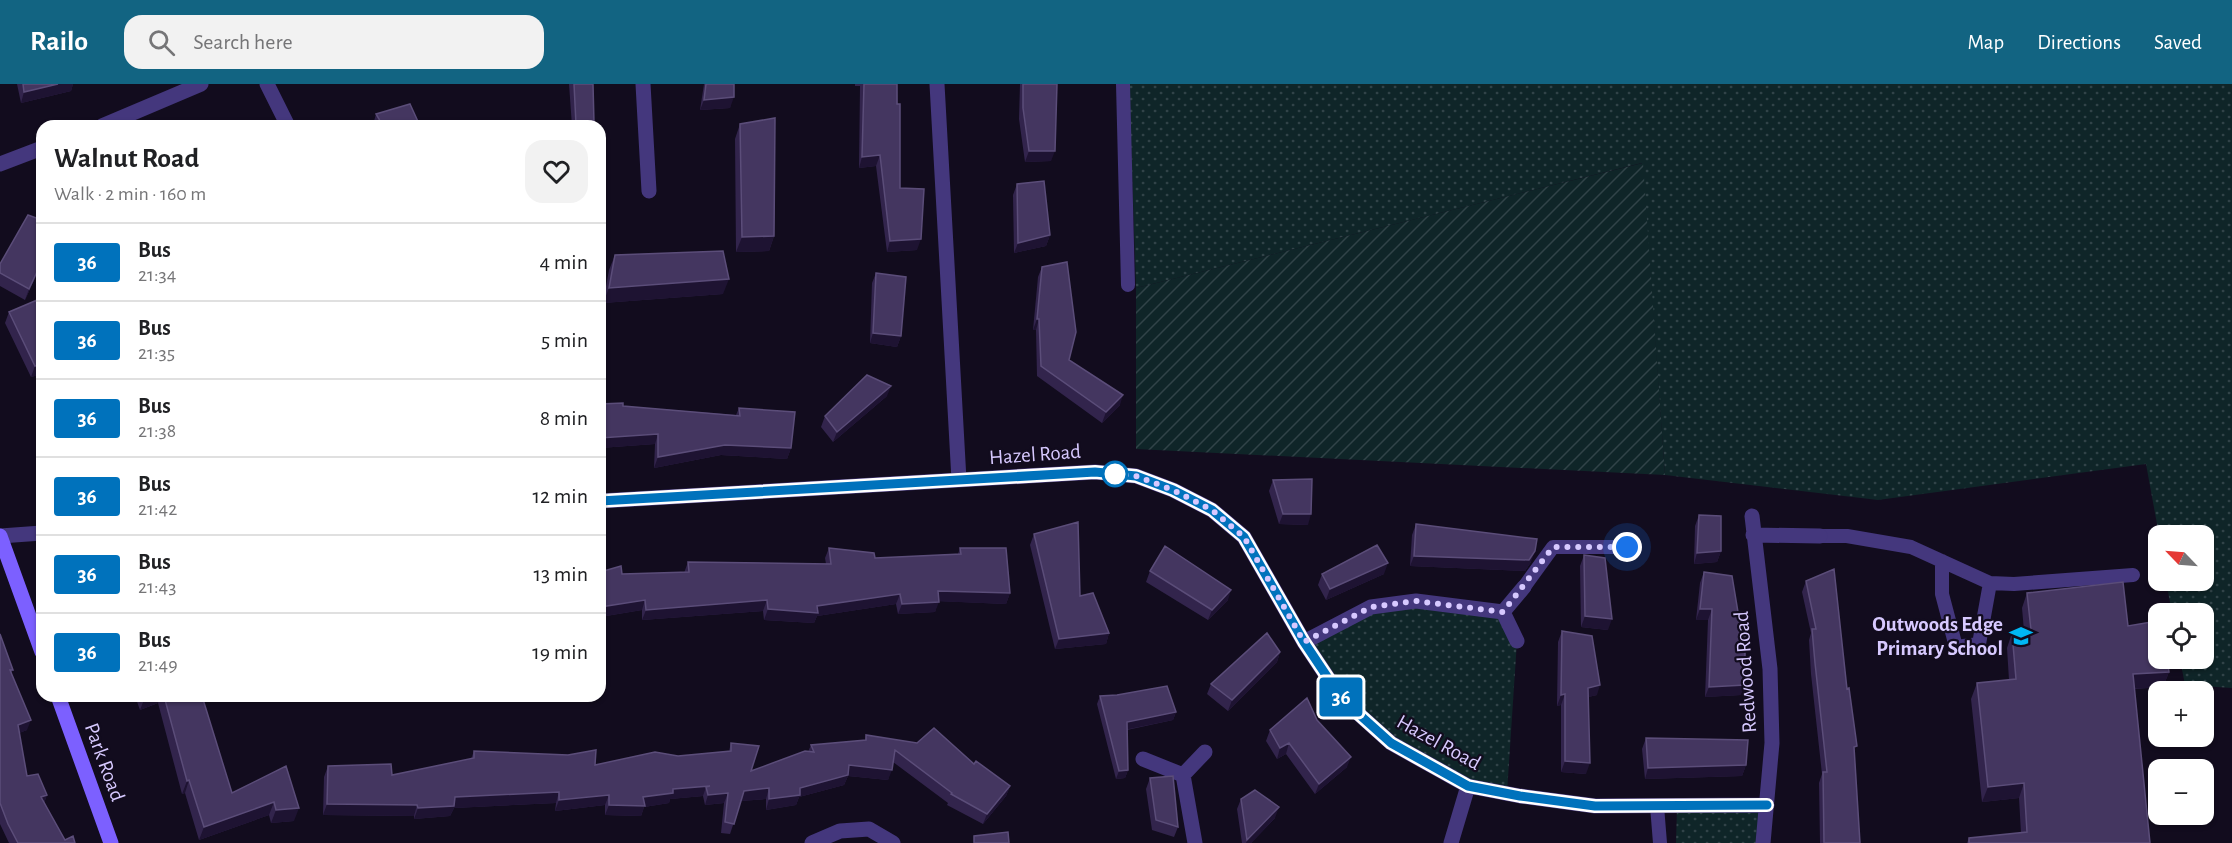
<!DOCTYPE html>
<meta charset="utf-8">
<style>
body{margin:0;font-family:"Alegreya Sans",sans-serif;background:#f2f2f2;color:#202124;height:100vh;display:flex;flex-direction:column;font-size:22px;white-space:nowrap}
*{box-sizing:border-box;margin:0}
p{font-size:20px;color:#757577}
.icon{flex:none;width:33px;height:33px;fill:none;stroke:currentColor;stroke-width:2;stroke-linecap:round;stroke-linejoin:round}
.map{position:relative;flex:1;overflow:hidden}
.details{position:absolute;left:36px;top:36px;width:570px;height:582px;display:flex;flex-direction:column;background:#fff;border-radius:18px;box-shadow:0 2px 4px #0004}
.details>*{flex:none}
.badge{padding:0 12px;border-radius:4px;font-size:21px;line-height:39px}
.needle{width:39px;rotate:295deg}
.tools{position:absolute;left:2148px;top:441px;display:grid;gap:12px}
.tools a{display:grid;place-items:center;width:66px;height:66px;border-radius:12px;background:#fff;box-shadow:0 2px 4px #0004;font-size:30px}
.you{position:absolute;width:30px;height:30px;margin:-15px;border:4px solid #fff;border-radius:50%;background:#1a73e8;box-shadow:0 0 0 9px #1a73e833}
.map>.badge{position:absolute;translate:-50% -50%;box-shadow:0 0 0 3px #fff}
.round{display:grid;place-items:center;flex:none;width:63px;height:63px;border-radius:18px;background:#f2f2f2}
.headline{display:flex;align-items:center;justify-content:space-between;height:102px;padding:0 18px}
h1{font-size:28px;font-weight:700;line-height:45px}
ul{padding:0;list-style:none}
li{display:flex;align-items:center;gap:18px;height:78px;padding:0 18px;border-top:2px solid #e0e0e0}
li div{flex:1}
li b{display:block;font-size:22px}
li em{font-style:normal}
li .badge{min-width:66px;font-weight:700;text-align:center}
header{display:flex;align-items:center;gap:36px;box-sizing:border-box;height:84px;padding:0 30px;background:#126482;color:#fff}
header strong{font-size:28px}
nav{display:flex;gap:33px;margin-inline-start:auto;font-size:21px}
.search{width:420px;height:54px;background:#f2f2f2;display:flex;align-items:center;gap:15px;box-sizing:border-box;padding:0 21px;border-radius:18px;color:#757577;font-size:22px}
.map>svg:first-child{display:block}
.grass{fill:url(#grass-dots)}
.garden{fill:url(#garden-furrows)}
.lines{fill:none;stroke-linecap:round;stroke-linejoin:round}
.lane{stroke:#44377d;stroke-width:14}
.street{stroke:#44377d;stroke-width:15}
.secondary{stroke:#7c60ff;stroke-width:15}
.wall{fill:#32244c}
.shaded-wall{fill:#1e1332}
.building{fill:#443660;stroke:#5b4d79;stroke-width:1.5}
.line-casing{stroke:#fff;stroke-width:14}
.line{stroke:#0072bc;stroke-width:9}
.walk{stroke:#d7c9ff;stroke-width:6;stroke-dasharray:0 10.8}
.stop-dot{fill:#fff;stroke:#0072bc;stroke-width:3}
.labels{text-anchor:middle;stroke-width:4.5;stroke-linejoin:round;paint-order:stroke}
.street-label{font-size:21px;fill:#d7c9ff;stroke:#120c1e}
.poi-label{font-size:21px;font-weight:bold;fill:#d7c9ff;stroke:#120c1e;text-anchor:end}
</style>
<header>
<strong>Railo</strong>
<div class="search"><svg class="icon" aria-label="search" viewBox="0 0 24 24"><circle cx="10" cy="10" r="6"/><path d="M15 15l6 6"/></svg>Search here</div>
<nav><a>Map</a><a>Directions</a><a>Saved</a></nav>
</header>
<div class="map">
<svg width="2232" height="759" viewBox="0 0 2232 759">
<defs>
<pattern id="grass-dots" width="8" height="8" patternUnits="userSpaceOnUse" patternTransform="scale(1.5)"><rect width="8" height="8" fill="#0f2528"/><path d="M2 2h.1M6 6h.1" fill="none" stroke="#314348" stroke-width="1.8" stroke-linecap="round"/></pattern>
<pattern id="garden-furrows" width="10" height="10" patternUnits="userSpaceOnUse" patternTransform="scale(1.5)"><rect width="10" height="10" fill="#0f2528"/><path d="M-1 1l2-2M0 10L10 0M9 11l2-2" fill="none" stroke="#314348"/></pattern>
</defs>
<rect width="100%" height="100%" fill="#120c1e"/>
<!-- grass -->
<path class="grass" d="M 1129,0 L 2232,0 L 2232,604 L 2185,601 L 2180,575 L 2204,574 L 2204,530 L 2172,529 L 2166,497 L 2204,496 L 2204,452 L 2159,451 L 2146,380 L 1878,416 L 1665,391 L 1642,79 L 1136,204 Z
M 1416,517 L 1503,528 L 1517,557 L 1507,709 L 1468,702 L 1391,659 L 1342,615 L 1304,558 L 1371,523 Z
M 1767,721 L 1763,759 L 1676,759 L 1677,722 Z"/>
<!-- garden -->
<path class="garden" d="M 1643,79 L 1665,391 L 1136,365 L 1136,204 Z"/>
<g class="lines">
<!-- lane -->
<path class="lane" d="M 1123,0 L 1128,201
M 1820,452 L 1847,452 L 1911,463 L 1990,499 L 2014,500 L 2133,491
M 1942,477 L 1942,510 L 1956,563 L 1979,560 L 1990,499
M 1524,503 L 1553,463 L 1627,463
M 1657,722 L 1660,759"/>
<!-- street -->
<path class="street" d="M 267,0 L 288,42
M 643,0 L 649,107
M 937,0 L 959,396
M 102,42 L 201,0
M 0,80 L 42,64
M 600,417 L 1095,388 L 1136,392 L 1173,406 L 1212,426 L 1244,453 L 1304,558 L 1342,615 L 1391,659 L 1468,702 L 1520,712 L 1595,722 L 1767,721
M 1752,432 L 1770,585 L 1772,659 L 1763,759
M 1753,451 L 1820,452
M 0,452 L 42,449
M 1517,557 L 1503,528 L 1524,503
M 1304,558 L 1371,523 L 1416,517 L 1503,528
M 1143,675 L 1183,691 L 1205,668
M 1183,691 L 1195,759
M 812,759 L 840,747 L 869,745 L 893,759
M 1451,759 L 1468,702"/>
<!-- secondary -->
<path class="secondary" d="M 0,452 L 42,568
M 58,612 L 111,759"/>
</g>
<!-- wall -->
<path class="wall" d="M 17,0 L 73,0 L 71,7 L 21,19 Z
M 569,0 L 593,0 L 592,42 L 572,42 Z
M 704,0 L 734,0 L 730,24 L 700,26 Z
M 855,0 L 897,0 L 900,104 L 917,166 L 887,168 L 876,82 L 859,84 L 860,2 L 855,2 Z
M 1020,0 L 1057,0 L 1051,77 L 1025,78 L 1019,35 Z
M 376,30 L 420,42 L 373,42 L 373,41 Z
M 740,40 L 774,152 L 769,167 L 736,168 L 735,55 Z
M 1017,100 L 1050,151 L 1046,162 L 1014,169 L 1013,111 Z
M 42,136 L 42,179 L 25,216 L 0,202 L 0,180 Z
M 615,171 L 723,210 L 603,219 L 609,186 Z
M 1042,183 L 1069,276 L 1120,321 L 1102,339 L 1037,292 L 1036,246 L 1033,246 L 1038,193 Z
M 876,189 L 901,252 L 897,263 L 870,259 L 872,199 Z
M 9,228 L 42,229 L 42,290 L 31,293 L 5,239 Z
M 887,312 L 833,358 L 821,343 L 825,332 Z
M 600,320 L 623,322 L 736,331 L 739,324 L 791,364 L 787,375 L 721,371 L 654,384 L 655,360 L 600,364 Z
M 1273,396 L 1308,441 L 1279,440 L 1269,407 Z
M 1699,431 L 1721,467 L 1717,478 L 1694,480 L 1695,442 Z
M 1416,440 L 1531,478 L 1525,487 L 1410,482 L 1412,451 Z
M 1034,450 L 1109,549 L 1106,560 L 1055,565 L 1030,461 Z
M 829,464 L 875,474 L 958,470 L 960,464 L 1010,509 L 1006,520 L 938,517 L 935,528 L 898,530 L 896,520 L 817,532 L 814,539 L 764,536 L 763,527 L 642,536 L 642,526 L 600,533 L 600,488 L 622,490 L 684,489 L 688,478 L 826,480 L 825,474 Z
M 1584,471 L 1608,546 L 1581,543 L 1580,482 Z
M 1150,487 L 1228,516 L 1208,536 L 1146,498 Z
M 1704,488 L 1741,611 L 1705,613 L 1708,536 L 1696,536 L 1700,499 Z
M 1322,490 L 1384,490 L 1326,516 L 1318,501 Z
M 1806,497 L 1847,605 L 1854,670 L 1860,759 L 1820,759 L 1819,699 L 1822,690 L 1811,590 L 1809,556 L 1811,549 L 1802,508 Z
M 2027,509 L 2128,542 L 2169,588 L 2163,603 L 2134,605 L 2150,759 L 1967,759 L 1969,754 L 2021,749 L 2019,714 L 1982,718 L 1971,615 L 1977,599 L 2009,596 L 2007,564 L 2012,549 L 2024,547 L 2022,524 Z
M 1562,547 L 1597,611 L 1588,613 L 1586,690 L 1561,688 L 1561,621 L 1557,622 L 1558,558 Z
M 0,550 L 13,586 L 11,589 L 27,646 L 19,649 L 27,692 L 47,711 L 44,719 L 65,756 L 75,759 L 9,759 L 0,740 Z
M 1280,568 L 1277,578 L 1228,627 L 1207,610 L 1211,600 Z
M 135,612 L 202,612 L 232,709 L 286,682 L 294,737 L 271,739 L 269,731 L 199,756 L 185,709 L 182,710 L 158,619 L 140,626 Z
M 1100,612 L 1176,628 L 1173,636 L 1127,646 L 1128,686 L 1125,694 L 1116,695 L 1097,620 Z
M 1317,636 L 1347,683 L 1315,710 L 1286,670 L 1277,675 L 1266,657 L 1270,646 Z
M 866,651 L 974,680 L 1010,702 L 1006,712 L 983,740 L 947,721 L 948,719 L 893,678 L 888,696 L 848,692 L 844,701 L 799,713 L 796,721 L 766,726 L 766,715 L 741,717 L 730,750 L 721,749 L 724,719 L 705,721 L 703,712 L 670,715 L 669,719 L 644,723 L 641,732 L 605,731 L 605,721 L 555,727 L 556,719 L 454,724 L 450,732 L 414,735 L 414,732 L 323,731 L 324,693 L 328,682 L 392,691 L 471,675 L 474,667 L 595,681 L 729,667 L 731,659 L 751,687 L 808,668 L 811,661 L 865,656 Z
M 1646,654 L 1746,681 L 1742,692 L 1645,695 L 1642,665 Z
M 1150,694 L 1178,743 L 1174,753 L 1152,746 L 1146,705 Z
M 1241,715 L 1275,734 L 1251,759 L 1242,759 L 1237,725 Z"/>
<!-- shaded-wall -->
<path class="shaded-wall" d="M 58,0 L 73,0 L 71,7 L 21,19 L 24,8 Z
M 734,13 L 730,24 L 700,26 L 704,16 Z
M 594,39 L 592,42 L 575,42 L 576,40 Z
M 1029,67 L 1055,67 L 1051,77 L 1025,78 Z
M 880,71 L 876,82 L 859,84 L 862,73 Z
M 1050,151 L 1046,162 L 1014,169 L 1018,159 Z
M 774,152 L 769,167 L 736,168 L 742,153 Z
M 921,155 L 917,166 L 887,168 L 890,157 Z
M 42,177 L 42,179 L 25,216 L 29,205 Z
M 729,195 L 723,210 L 603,219 L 609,204 Z
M 1037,235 L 1039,235 L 1036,246 L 1033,246 Z
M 873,249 L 901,252 L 897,263 L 870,259 Z
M 42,280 L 42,290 L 31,293 L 35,282 Z
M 891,302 L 887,312 L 833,358 L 837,348 Z
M 1123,311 L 1120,321 L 1102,339 L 1106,328 Z
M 658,350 L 655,360 L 600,364 L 600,354 Z
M 725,361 L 791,364 L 787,375 L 721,371 L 654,384 L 658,373 Z
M 1283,430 L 1311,430 L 1308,441 L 1279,440 Z
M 1535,467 L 1531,478 L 1525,487 L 1410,482 L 1414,472 Z
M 1721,467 L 1717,478 L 1694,480 L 1697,469 Z
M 1388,479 L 1384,490 L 1326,516 L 1330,505 Z
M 1231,506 L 1228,516 L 1208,536 L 1212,526 Z
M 938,507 L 1010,509 L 1006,520 L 934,517 Z
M 900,510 L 896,520 L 817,532 L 814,539 L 764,536 L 768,525 L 817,522 Z
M 645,516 L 642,526 L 600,533 L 600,523 Z
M 767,516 L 763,527 L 642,536 L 646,526 Z
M 939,518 L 935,528 L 898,530 L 902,520 Z
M 1700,525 L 1712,525 L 1708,536 L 1696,536 Z
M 1585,532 L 1612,535 L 1608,546 L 1581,543 Z
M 1109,549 L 1106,560 L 1055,565 L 1059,555 Z
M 1280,568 L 1277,578 L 1228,627 L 1232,616 Z
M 2169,588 L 2163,603 L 2127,605 L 2133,590 Z
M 1600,601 L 1597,611 L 1584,614 L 1588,604 Z
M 1745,601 L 1741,611 L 1705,613 L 1709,603 Z
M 1565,610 L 1561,621 L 1557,622 L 1561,611 Z
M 147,612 L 160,612 L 158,619 L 140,626 L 145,613 Z
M 1176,628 L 1173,636 L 1124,646 L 1127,638 Z
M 31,636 L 27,646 L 14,651 L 18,641 Z
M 1289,659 L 1286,670 L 1277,675 L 1280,664 Z
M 1351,673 L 1347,683 L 1315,710 L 1319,700 Z
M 1565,677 L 1590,679 L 1586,690 L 1561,688 Z
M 849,681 L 892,686 L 888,696 L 848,692 L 844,701 L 799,713 L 796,721 L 766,726 L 769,715 L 800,704 Z
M 1746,681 L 1742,692 L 1645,695 L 1648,684 Z
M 1128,686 L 1125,694 L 1116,695 L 1119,687 Z
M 189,696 L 185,709 L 182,710 L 187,697 Z
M 2024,699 L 2019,714 L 1982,718 L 1988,703 Z
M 710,702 L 706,703 L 703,712 L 670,715 L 669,719 L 644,723 L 641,732 L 605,731 L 609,721 L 643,713 L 673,705 Z
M 1010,702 L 1006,712 L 983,740 L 987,730 Z
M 769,704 L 766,715 L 740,717 L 744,707 Z
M 559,708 L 556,719 L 454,724 L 450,732 L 414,735 L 418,724 L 455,713 Z
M 728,709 L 724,719 L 705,721 L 708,711 Z
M 47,711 L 43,721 L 41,713 Z
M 609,711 L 605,721 L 555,727 L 559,716 Z
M 274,718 L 269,731 L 199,756 L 204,743 Z
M 327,720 L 417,721 L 414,732 L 323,731 Z
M 1279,723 L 1275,734 L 1251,759 L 1246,759 L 1247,756 Z
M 299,724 L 294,737 L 271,739 L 276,726 Z"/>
<!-- building -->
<path class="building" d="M 23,0 L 58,0 L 24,8 Z
M 574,0 L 593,0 L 594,39 L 576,40 Z
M 706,0 L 734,0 L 734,13 L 704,16 Z
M 864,0 L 897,0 L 897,20 L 900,20 L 900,104 L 924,105 L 921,155 L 890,157 L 880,71 L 862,73 Z
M 1023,0 L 1057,0 L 1055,67 L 1029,67 L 1023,24 Z
M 410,20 L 420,42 L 383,42 L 376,30 Z
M 775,34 L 774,152 L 742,153 L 740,40 Z
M 1044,97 L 1050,151 L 1018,159 L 1017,100 Z
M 28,131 L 42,136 L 42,177 L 29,205 L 0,189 L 0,180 Z
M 723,167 L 729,195 L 609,204 L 615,171 Z
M 1067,178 L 1076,248 L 1069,276 L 1123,311 L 1106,328 L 1041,282 L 1039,235 L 1037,235 L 1042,183 Z
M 876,189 L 906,193 L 901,252 L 873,249 Z
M 37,216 L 42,229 L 42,280 L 35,282 L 9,228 Z
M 867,291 L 891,302 L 837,348 L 825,332 Z
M 623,319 L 623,322 L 740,332 L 739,324 L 795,328 L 791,364 L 725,361 L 658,373 L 658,350 L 600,354 L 600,320 Z
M 1312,395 L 1311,430 L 1283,430 L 1273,396 Z
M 1699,431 L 1721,432 L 1721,467 L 1697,469 Z
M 1078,438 L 1080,512 L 1093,509 L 1109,549 L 1059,555 L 1034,450 Z
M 1416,440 L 1537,455 L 1535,467 L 1529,476 L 1414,472 Z
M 1377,461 L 1388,479 L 1330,505 L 1322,490 Z
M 1165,462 L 1231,506 L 1212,526 L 1150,487 Z
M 829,464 L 874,469 L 875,474 L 961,470 L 960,464 L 1006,464 L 1010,509 L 938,507 L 939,518 L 902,520 L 900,510 L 817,522 L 818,529 L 768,525 L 767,516 L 646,526 L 645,516 L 600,523 L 600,488 L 621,482 L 622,490 L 689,488 L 688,478 L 831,480 Z
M 1584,471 L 1605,474 L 1612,535 L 1585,532 Z
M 1834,485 L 1847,605 L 1849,604 L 1857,662 L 1854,663 L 1860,759 L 1824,759 L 1823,688 L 1827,688 L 1815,579 L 1812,545 L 1816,545 L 1806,497 Z
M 1704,488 L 1732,492 L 1741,546 L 1745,546 L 1745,601 L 1709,603 L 1712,525 L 1700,525 Z
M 2123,498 L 2128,542 L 2158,537 L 2158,574 L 2167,574 L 2169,588 L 2133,590 L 2150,759 L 1969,759 L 1969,754 L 2027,748 L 2024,699 L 1988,703 L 1977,599 L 2016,595 L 2012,549 L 2031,546 L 2027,509 Z
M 1562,547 L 1592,552 L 1600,601 L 1588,604 L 1590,679 L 1565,677 L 1565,610 L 1561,611 Z
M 1267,549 L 1280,568 L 1232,616 L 1211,600 Z
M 0,550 L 13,586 L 10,586 L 31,636 L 18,641 L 27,692 L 38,690 L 47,711 L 41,713 L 65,756 L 73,752 L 75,759 L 18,759 L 8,740 L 0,719 Z
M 1167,602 L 1176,628 L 1127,638 L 1128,686 L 1119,687 L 1100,612 L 1117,611 Z
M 164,612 L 202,612 L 232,709 L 286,682 L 299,724 L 276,726 L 274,718 L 204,743 L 189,696 L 187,697 Z
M 1307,614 L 1317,636 L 1351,673 L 1319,700 L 1289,659 L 1280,664 L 1270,646 Z
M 934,644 L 974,680 L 976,677 L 1010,702 L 987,730 L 951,710 L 952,709 L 895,666 L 892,686 L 849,681 L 848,691 L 800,704 L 800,711 L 769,715 L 769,704 L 744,707 L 734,740 L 725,738 L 728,709 L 708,711 L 706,703 L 710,702 L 673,705 L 673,709 L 643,713 L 645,722 L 609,721 L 609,711 L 559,716 L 559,708 L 455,713 L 454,722 L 418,724 L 417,721 L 327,720 L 328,682 L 391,680 L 392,691 L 474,674 L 474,667 L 568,671 L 596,666 L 595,681 L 655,668 L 678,672 L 731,667 L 731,659 L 759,662 L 751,687 L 805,667 L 814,668 L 811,661 L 866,656 L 866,651 L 917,659 Z
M 1646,654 L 1748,656 L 1746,681 L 1648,684 Z
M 1173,692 L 1178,743 L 1156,736 L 1150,694 Z
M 1255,706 L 1279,723 L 1247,756 L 1241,715 Z
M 1008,748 L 1009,759 L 974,759 L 974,752 Z"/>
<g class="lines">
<!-- line casing -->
<g class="line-casing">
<path id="line" d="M 600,417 L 1095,388 L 1136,392 L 1173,406 L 1212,426 L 1244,453 L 1304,558 L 1342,615 L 1391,659 L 1468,702 L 1520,712 L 1595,722 L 1767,721"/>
</g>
<!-- line -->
<use href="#line" class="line"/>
<!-- walk -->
<path class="walk" d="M 1115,390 L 1136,392 L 1173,406 L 1212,426 L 1244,453 L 1304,558 L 1371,523 L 1416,517 L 1503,528 L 1553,463 L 1627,463"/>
</g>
<!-- icons -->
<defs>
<g id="school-bare" transform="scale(1.8)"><path d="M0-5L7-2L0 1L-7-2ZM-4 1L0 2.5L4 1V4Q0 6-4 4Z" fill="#00b7f4" stroke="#120c1e" stroke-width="2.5" paint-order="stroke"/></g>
</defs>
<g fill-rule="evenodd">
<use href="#school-bare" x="2021" y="552"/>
</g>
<!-- markers -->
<circle class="stop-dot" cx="1115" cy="390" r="12"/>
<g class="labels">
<!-- street labels -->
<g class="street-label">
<text transform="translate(1035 370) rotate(-4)" y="7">Hazel Road</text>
<text transform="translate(1745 588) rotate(-94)" y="7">Redwood Road</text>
<text transform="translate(1439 658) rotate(29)" y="7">Hazel Road</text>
<text transform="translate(105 678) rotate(70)" y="7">Park Road</text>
</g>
<!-- poi labels -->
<g class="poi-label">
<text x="2003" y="547">Outwoods Edge<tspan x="2003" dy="24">Primary School</tspan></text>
</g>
</g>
</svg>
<div class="tools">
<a><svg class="needle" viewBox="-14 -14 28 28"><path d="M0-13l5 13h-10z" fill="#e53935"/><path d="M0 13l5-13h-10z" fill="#757577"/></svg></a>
<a><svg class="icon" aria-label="locate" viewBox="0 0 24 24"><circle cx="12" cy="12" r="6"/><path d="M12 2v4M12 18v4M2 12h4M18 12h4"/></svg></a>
<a>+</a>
<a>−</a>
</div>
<div class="you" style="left:1627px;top:463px"></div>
<b class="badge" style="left:1341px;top:613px;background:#0072bc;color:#fff">36</b>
<section class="details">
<div class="headline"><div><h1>Walnut Road</h1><p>Walk · 2 min · 160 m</p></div><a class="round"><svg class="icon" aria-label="heart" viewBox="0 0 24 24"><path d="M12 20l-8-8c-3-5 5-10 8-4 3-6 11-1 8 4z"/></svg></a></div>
<ul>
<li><span class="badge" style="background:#0072bc;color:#fff">36</span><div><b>Bus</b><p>21:34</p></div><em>4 min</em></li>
<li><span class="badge" style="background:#0072bc;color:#fff">36</span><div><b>Bus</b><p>21:35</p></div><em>5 min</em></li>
<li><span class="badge" style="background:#0072bc;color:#fff">36</span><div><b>Bus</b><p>21:38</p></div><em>8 min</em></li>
<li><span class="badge" style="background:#0072bc;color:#fff">36</span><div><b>Bus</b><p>21:42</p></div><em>12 min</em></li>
<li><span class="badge" style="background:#0072bc;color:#fff">36</span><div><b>Bus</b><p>21:43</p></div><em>13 min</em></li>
<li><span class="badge" style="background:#0072bc;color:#fff">36</span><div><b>Bus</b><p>21:49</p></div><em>19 min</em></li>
</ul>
</section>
</div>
